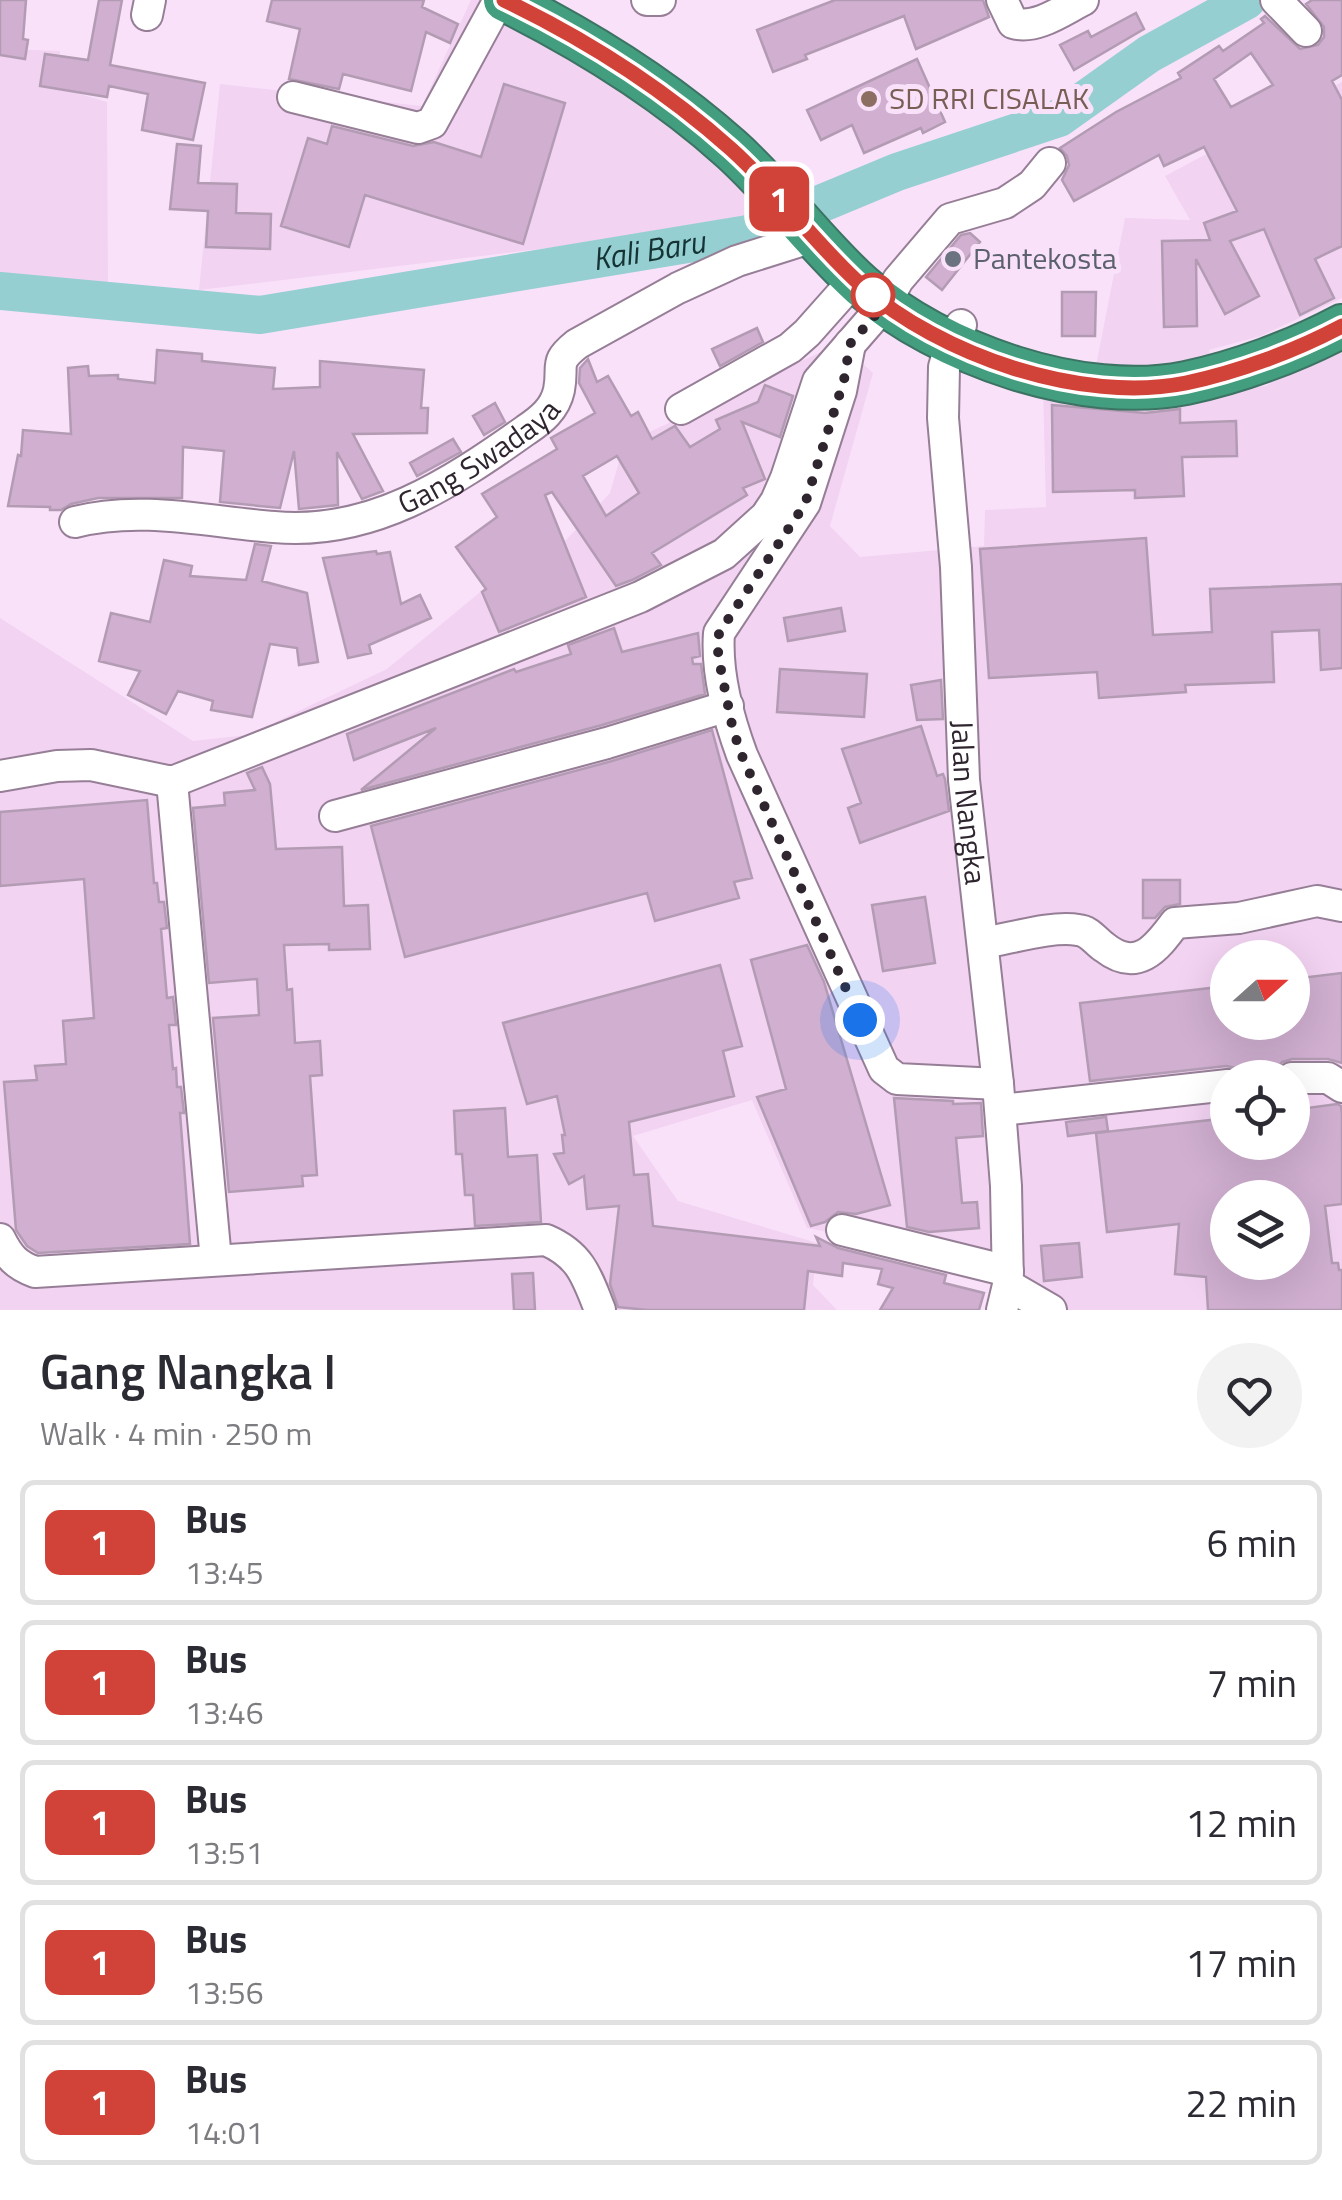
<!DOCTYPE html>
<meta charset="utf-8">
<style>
body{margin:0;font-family:"Titillium Web",sans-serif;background:#f2f2f3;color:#2b2b33;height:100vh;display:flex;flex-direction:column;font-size:38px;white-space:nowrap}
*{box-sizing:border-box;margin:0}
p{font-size:32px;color:#7c7c81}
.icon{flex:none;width:55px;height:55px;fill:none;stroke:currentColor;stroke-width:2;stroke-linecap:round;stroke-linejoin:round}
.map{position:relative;height:1310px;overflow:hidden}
.sheet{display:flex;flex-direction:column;background:#fff;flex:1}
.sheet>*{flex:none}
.badge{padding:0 20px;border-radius:15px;font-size:35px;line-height:65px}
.needle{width:65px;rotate:69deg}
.fabs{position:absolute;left:1210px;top:940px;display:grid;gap:20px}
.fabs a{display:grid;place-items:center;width:100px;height:100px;border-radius:50%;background:#fff;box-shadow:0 10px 40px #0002;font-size:50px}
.you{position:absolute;width:50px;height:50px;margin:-25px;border:8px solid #fff;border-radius:50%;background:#1a73e8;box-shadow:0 0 0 15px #1a73e833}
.map>.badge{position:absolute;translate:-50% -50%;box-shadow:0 0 0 5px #fff}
.round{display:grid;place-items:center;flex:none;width:105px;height:105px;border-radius:52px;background:#f2f2f3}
.summary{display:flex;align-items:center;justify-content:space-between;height:170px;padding:0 40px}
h1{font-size:48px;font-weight:600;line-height:75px}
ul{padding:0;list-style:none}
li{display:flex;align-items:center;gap:30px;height:125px;margin:0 20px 15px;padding:0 20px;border:5px solid #e1e1e2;border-radius:15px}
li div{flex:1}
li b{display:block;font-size:38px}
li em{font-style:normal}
li .badge{min-width:110px;font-weight:700;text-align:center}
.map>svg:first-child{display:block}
.built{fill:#f2d3f2;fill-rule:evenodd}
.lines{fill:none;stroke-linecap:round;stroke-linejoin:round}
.river{stroke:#95cfd1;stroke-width:38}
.building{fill:#d0afd1;stroke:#b39cb3;stroke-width:2.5;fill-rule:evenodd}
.minor-casing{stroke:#967f96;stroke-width:34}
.highway-casing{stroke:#3c7363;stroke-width:46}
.minor{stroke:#fff;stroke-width:30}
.highway{stroke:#439d7f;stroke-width:42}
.line-casing{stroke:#fff;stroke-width:22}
.line{stroke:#d14338;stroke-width:15}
.walk{stroke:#2e252e;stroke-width:10;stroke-dasharray:0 18}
.education-dot{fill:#8d6e63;stroke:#fae1fa;stroke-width:4}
.worship-dot{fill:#6b7280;stroke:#fae1fa;stroke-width:4}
.stop-dot{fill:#fff;stroke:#d14338;stroke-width:5}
.labels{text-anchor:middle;stroke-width:10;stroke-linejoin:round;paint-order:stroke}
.education-label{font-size:30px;fill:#785e54;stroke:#fae1fa;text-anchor:start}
.worship-label{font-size:30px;fill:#5b616d;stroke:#fae1fa;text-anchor:start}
.street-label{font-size:30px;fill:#2e252e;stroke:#fae1fa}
.water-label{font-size:32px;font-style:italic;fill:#153334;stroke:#fae1fa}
</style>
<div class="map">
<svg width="1342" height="1310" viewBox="0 0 1342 1310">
<rect width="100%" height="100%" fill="#fae1fa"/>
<!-- built -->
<path class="built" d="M 0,0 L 6,0 L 1,49 L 60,51 L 56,87 L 107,102 L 108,289 L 0,274 Z
M 471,0 L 479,0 L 542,27 L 684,109 L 773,210 L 723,227 L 199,290 L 220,84 L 422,106 Z
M 1342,82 L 1342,298 L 1261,336 L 1209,350 L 1215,391 L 1266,386 L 1342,341 L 1342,1310 L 1062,1310 L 1046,1300 L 859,1238 L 807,1228 L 752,1100 L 633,1136 L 678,1201 L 817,1243 L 813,1285 L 837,1310 L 0,1310 L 0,618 L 193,741 L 248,735 L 387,669 L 536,546 L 566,540 L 610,493 L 624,444 L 840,343 L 873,373 L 830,526 L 860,557 L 984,546 L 985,510 L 1046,507 L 1043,387 L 1091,391 L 1125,218 L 1190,220 L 1165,176 ZM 1228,958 L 1292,958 L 1292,1022 L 1228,1022 ZM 1228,1078 L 1292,1078 L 1292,1142 L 1228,1142 ZM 1228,1198 L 1292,1198 L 1292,1262 L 1228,1262 Z"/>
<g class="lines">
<!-- river -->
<path class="river" id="s1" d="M 0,291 L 260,315 L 748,234 L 897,172 L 1059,118 L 1149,54 L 1247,0"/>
</g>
<!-- building -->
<path class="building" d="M 0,0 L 26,0 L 23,39 L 28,40 L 25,59 L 0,55 Z
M 99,0 L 122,0 L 110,65 L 205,83 L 193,140 L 142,130 L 148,94 L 109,86 L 107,97 L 40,86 L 45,54 L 88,60 Z
M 272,0 L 424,0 L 422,7 L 458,24 L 450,43 L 426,32 L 411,91 L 343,74 L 339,89 L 289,79 L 300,29 L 267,21 Z
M 835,0 L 983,0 L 989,17 L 916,49 L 904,16 L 805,55 L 807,59 L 773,72 L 757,30 Z
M 1312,0 L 1342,0 L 1342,75 L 1332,81 L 1342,100 L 1342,246 L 1315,259 L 1334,298 L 1300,315 L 1264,229 L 1230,241 L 1259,296 L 1225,314 L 1196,259 L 1197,326 L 1164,327 L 1162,241 L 1210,240 L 1204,223 L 1237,211 L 1204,147 L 1164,166 L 1159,155 L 1074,201 L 1062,180 L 1069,165 L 1067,156 L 1060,148 L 1116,112 L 1181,78 L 1178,73 L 1219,46 L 1223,51 L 1264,23 L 1261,19 L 1265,16 L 1300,49 L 1318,45 L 1324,37 L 1324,27 L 1306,4 ZM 1251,53 L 1273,85 L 1231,107 L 1214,79 Z
M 1136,13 L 1144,29 L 1074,70 L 1060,45 L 1088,31 L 1091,37 Z
M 917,59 L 945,122 L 923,133 L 921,128 L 864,153 L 852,125 L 821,140 L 807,110 Z
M 504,84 L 565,103 L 523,244 L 365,195 L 349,247 L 281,226 L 308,138 L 327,144 L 332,126 L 413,146 L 434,142 L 481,157 Z
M 177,144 L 201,146 L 198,183 L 237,184 L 236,213 L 271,214 L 270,249 L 206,247 L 208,211 L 170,209 Z
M 970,233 L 980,242 L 942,290 L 926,277 L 961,235 Z
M 1062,292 L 1096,292 L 1095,336 L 1062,336 Z
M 757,328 L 763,342 L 720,366 L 712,349 Z
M 157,350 L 202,354 L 202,361 L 275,368 L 273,389 L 320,387 L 320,361 L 424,370 L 421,408 L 428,408 L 427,433 L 353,434 L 383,491 L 362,499 L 337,452 L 338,505 L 299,509 L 294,451 L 280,508 L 220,502 L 224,451 L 183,447 L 182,498 L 98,498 L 71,504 L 61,510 L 50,510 L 50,507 L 8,506 L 18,455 L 21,456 L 23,430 L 71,434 L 68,368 L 88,366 L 89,376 L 118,375 L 118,379 L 155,383 Z
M 588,359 L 597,382 L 608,376 L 631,416 L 638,412 L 652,439 L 675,426 L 690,447 L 720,429 L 716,420 L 758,402 L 765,385 L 793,396 L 780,437 L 742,422 L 765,479 L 743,488 L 747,495 L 652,553 L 661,565 L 632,580 L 616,586 L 552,492 L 545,495 L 586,597 L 499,632 L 482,592 L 486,589 L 456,547 L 497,517 L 482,494 L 557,449 L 551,438 L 595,413 L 579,383 L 580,368 ZM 617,456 L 639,493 L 606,516 L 583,476 Z
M 495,403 L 505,422 L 484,435 L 473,416 Z
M 1052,405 L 1145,413 L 1180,409 L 1180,423 L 1236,421 L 1237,456 L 1182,457 L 1184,496 L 1135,498 L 1135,490 L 1053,492 Z
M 453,439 L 461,452 L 417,476 L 410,463 Z
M 1146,538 L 1153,635 L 1212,632 L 1210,589 L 1342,584 L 1342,668 L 1321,670 L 1319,630 L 1272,632 L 1274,682 L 1185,685 L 1186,692 L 1099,698 L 1097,672 L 989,678 L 980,549 Z
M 255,544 L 271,546 L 262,581 L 307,593 L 318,662 L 299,665 L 297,648 L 270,644 L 252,717 L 211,710 L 213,701 L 178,691 L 166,714 L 128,695 L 140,671 L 99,661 L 111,613 L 150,622 L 164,560 L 192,566 L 190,576 L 246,580 Z
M 376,551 L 377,554 L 390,552 L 401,604 L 420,595 L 431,618 L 369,645 L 371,653 L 348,658 L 323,558 Z
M 841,608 L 845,631 L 788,641 L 784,618 Z
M 614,628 L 622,652 L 698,633 L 700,656 L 692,658 L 693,664 L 701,664 L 705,694 L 602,725 L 361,790 L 436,728 L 354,760 L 347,734 L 514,669 L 516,672 L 571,654 L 568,645 Z
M 780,669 L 867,674 L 864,717 L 777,712 Z
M 941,680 L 943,719 L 917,720 L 911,685 Z
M 921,726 L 937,776 L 943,774 L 945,779 L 949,811 L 860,843 L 848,808 L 861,803 L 842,749 Z
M 712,730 L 752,878 L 734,882 L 739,898 L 655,921 L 647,893 L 405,957 L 371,826 L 612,761 Z
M 262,767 L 270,784 L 276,849 L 342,847 L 344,906 L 368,905 L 370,949 L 329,950 L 329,944 L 284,945 L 287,990 L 292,989 L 295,1043 L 320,1041 L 322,1075 L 310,1076 L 317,1175 L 302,1176 L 303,1186 L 229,1192 L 213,1018 L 259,1015 L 257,979 L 209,983 L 193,808 L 225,805 L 224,793 L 255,790 L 247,773 Z
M 147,800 L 154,883 L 157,883 L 159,902 L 164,902 L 167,928 L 161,929 L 167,998 L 173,997 L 176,1025 L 169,1025 L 173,1069 L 176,1068 L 177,1087 L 181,1087 L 184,1113 L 180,1113 L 190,1244 L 38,1253 L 27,1246 L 16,1230 L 4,1082 L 37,1080 L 35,1066 L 66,1064 L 63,1021 L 94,1018 L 84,879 L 0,886 L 0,812 Z
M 1143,880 L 1180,880 L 1180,904 L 1165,907 L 1155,918 L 1143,918 Z
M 925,897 L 935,963 L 883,971 L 872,905 Z
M 807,945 L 824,982 L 890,1205 L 856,1214 L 838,1212 L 825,1222 L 811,1226 L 757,1097 L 786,1089 L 751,960 Z
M 720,965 L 742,1046 L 723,1051 L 734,1096 L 629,1122 L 634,1175 L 648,1174 L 653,1226 L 820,1246 L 816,1237 L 838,1248 L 946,1275 L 944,1283 L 984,1293 L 979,1310 L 880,1310 L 893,1288 L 878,1284 L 882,1269 L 843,1263 L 842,1276 L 808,1271 L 804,1310 L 647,1310 L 618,1307 L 610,1284 L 619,1206 L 587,1209 L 584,1176 L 569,1184 L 554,1154 L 564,1153 L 562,1135 L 565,1135 L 557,1096 L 527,1104 L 503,1023 Z
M 1342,973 L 1342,1063 L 1328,1059 L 1292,1059 L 1282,1062 L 1275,1071 L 1243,1074 L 1236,1068 L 1226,1066 L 1090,1081 L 1080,1003 L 1228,986 L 1228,1022 L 1292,1022 L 1292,979 Z
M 894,1098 L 953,1101 L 953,1104 L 981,1103 L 983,1136 L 956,1138 L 962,1203 L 977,1202 L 979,1228 L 929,1232 L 907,1227 Z
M 1337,1104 L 1341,1106 L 1342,1114 L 1342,1204 L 1325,1206 L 1332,1263 L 1338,1263 L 1339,1270 L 1342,1270 L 1342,1310 L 1208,1310 L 1206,1277 L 1175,1274 L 1179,1224 L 1107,1232 L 1096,1133 L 1228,1118 L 1228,1142 L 1292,1142 L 1292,1110 ZM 1228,1198 L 1292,1198 L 1292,1266 L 1241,1269 L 1241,1262 L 1228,1262 Z
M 505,1108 L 508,1157 L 537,1155 L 541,1222 L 475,1226 L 473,1195 L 465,1195 L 462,1154 L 456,1154 L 454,1111 Z
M 1106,1117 L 1108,1131 L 1068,1136 L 1066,1122 Z
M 1079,1243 L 1082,1277 L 1044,1281 L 1041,1246 Z
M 533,1273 L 535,1310 L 514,1310 L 512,1274 Z"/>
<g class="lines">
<!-- minor casing -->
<g class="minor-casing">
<g id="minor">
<path d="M 647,0 L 660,0"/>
<path d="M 1002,0 L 1013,23 C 1036,30 1063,10 1083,0"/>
<path d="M 1276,0 L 1306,31"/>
<path d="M 147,15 L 150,0"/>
<path d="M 293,97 L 418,128 L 432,123 L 499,0"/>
<path id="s2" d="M 961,325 L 951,343 L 944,367 L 943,418 L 956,567 L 964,780 L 998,1084 L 1006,1186 L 1008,1285 L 1002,1310"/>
<path d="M 850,344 L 841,391 L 805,503 L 719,633 C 716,674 728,717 742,755 L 884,1069 L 897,1079 L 998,1084"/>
<path d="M 681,409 L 790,348 L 807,333 L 855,279"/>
<path id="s3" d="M 75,522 C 140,505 209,522 274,527 C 371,536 450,484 526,430 C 541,420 555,409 559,390 C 564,365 553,363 577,344 L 678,288 L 737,261 L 813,237"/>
<path d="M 0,776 L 57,766 L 91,765 L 172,782 L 640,597 L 724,554 L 766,516 L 776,501 L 786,478 L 818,381 L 885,304 L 898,280 L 950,219 L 1005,203 L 1032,185 L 1050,163"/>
<path d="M 172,782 L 216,1260"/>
<path d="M 335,816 L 607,743 L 728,706"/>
<path d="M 983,943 C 1009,939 1053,925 1078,930 C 1090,931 1095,941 1104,947 C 1137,973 1156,949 1175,923 L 1239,918 L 1317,901 L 1342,906"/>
<path d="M 1292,1078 L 1328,1078 L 1342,1087"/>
<path d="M 1001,1110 L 1228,1085"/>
<path d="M 842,1230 L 1008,1271"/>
<path d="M 0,1239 C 9,1257 16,1265 35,1272 L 546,1240 C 581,1255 587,1277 600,1310"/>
<path d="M 1008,1285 L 1051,1310"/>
</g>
</g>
<!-- highway casing -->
<g class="highway-casing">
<path id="highway" d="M 505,0 C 585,40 664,89 731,149 C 778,191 815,244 862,286 C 940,354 1082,404 1186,383 C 1238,372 1295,351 1342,326"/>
</g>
<!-- minor -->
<use href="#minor" class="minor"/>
<!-- highway -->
<use href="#highway" class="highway"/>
</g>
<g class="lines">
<!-- line casing -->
<g class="line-casing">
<path id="line" d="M 504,0 C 585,39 664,89 731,149 C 778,191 815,244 862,286 C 940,355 1081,404 1186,383 C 1238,372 1295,351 1342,326"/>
</g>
<!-- line -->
<use href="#line" class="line"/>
<!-- walk -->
<path class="walk" d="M 860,1020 L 742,756 L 733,730 L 718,655 L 719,633 L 805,504 L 844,380 L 850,344 L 885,304 L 873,295"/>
</g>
<!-- markers -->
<circle class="education-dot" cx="869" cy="99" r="10"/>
<circle class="worship-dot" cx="953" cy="259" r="10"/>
<circle class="stop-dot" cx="873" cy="295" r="20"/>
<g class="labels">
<!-- education labels -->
<g class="education-label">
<text x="889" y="109">SD RRI CISALAK</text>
</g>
<!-- worship labels -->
<g class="worship-label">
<text x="973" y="269">Pantekosta</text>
</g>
<!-- street labels -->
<g class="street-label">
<text dy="10" stroke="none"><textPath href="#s3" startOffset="422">Gang Swadaya</textPath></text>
<text dy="10" stroke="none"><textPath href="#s2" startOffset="482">Jalan Nangka</textPath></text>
</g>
<!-- water labels -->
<g class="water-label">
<text dy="11" stroke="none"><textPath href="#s1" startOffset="655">Kali Baru</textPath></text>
</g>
</g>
</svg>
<div class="fabs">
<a><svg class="needle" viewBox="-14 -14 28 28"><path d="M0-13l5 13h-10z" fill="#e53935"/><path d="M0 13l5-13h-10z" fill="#7c7c81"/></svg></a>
<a><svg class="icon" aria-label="locate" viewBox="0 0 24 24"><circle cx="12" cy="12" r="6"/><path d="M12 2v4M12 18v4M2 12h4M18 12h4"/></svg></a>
<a><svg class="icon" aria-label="layers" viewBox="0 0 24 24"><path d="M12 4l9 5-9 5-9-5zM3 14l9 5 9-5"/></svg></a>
</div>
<div class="you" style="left:860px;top:1020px"></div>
<b class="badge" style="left:779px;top:199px;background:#d14338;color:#fff">1</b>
</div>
<section class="sheet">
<div class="summary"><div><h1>Gang Nangka I</h1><p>Walk · 4 min · 250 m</p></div><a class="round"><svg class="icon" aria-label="heart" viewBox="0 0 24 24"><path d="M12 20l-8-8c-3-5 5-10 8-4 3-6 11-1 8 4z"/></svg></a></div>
<ul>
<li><span class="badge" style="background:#d14338;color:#fff">1</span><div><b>Bus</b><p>13:45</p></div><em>6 min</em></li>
<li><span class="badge" style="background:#d14338;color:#fff">1</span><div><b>Bus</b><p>13:46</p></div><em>7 min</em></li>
<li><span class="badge" style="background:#d14338;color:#fff">1</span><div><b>Bus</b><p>13:51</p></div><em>12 min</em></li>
<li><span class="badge" style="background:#d14338;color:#fff">1</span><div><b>Bus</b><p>13:56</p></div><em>17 min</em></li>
<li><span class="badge" style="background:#d14338;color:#fff">1</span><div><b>Bus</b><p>14:01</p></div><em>22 min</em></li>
</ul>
</section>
